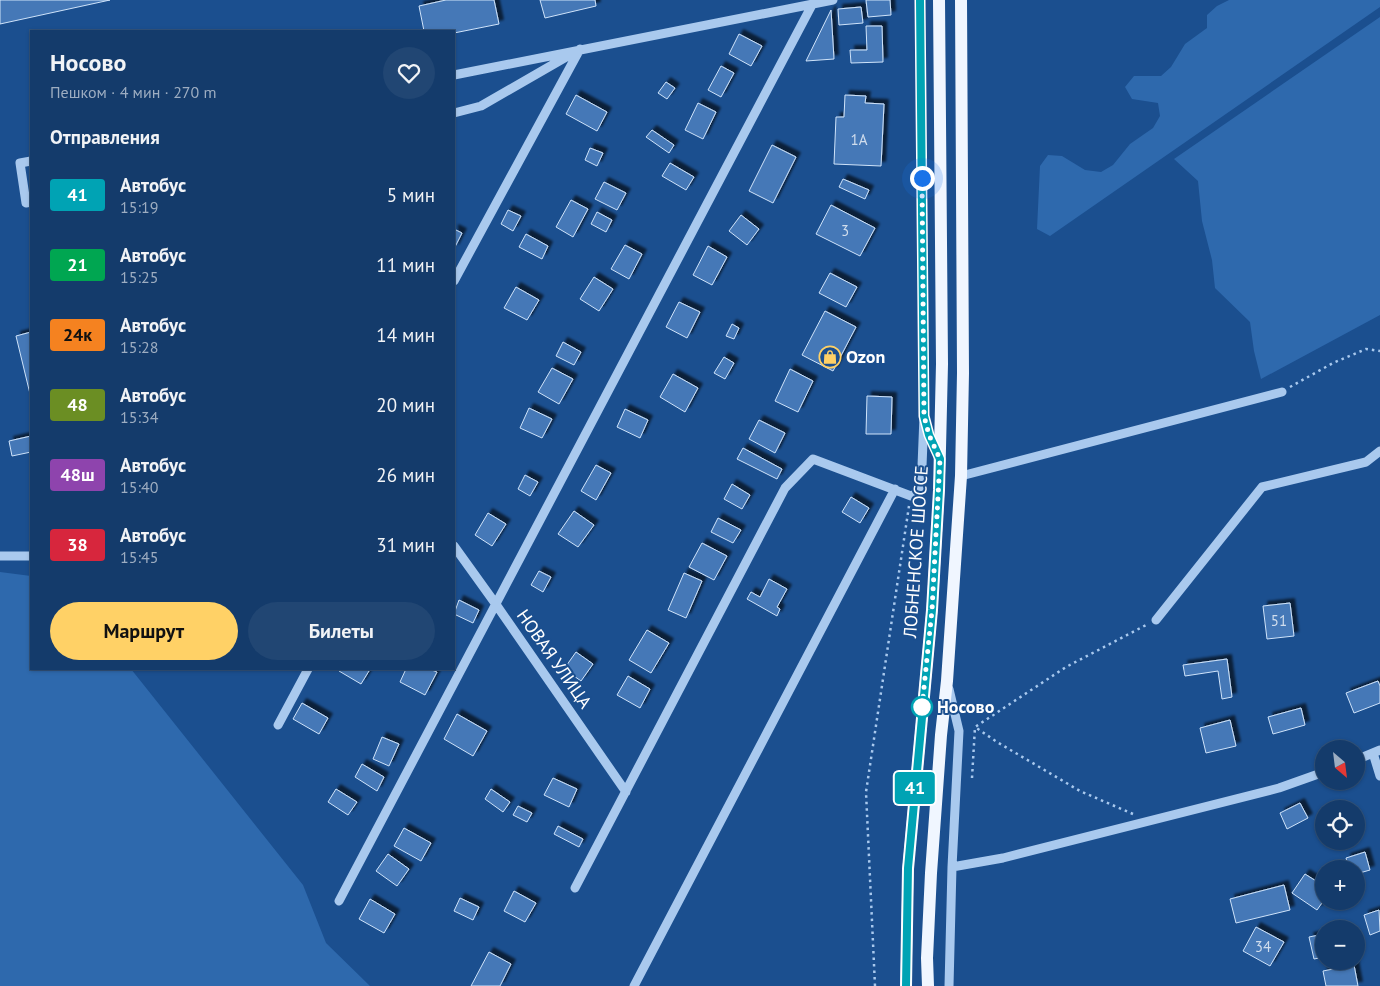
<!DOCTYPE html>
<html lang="ru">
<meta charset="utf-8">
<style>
body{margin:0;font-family:"PT Sans",sans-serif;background:#214673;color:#f1f3f6;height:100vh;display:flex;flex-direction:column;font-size:19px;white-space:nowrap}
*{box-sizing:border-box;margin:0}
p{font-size:16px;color:#9dadc1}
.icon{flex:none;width:28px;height:28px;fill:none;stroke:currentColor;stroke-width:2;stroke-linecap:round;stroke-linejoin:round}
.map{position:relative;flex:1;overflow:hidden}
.panel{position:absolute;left:30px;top:30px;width:425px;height:640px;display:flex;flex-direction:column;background:#143b6b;border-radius:0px;box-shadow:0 1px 4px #0004,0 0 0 1px #33557e}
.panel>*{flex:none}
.badge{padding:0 10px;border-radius:4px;font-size:18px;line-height:32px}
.needle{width:32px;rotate:152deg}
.tools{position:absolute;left:1315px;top:740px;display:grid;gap:10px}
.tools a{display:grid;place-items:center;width:50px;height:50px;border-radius:50%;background:#143b6b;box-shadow:0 1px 4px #0004,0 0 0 1px #33557e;font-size:25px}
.you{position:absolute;width:25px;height:25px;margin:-12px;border:4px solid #fff;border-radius:50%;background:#1a73e8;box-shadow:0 0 0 8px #1a73e833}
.map>.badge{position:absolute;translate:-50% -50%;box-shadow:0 0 0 2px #fff}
h2{padding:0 20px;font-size:19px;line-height:45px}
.round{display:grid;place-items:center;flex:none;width:52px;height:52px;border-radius:26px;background:#214673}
.overview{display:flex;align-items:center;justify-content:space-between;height:85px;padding:0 20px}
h1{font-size:24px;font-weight:800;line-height:38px}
.primary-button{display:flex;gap:10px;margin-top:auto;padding:10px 20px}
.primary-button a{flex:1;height:58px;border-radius:30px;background:#ffd166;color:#111;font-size:20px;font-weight:800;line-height:58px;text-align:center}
.primary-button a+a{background:#214673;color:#f1f3f6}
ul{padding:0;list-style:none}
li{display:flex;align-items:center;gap:15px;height:70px;padding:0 20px}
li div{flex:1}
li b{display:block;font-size:19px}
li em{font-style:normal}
li .badge{min-width:55px;font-weight:700;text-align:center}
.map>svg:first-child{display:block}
.green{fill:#2e69ad}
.building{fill:#4478b7;stroke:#cfe3fa;filter:url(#shadow)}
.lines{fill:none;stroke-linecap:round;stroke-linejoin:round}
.path{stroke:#a9c9ee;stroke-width:2.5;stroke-dasharray:2.5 4;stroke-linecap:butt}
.minor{stroke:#a9c9ee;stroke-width:9}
.major{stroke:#f0f6ff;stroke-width:12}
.line-casing{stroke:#fff;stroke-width:11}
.line{stroke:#00a3b4;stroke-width:8}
.walk{stroke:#fff;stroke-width:5;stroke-dasharray:0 9}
.stop-dot{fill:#fff;stroke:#00a3b4;stroke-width:2.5}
.labels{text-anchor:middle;stroke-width:4;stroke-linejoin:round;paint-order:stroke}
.number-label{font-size:15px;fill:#d0dded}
.poi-label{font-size:18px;font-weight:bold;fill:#fff;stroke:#1b4f8f;text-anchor:start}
.street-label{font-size:18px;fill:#fff;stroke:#1b4f8f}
.stop-label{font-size:18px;font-weight:bold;fill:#fff;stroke:#1b4f8f;text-anchor:start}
</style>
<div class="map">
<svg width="1380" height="986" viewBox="0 0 1380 986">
<defs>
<filter id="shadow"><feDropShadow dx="4.5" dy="-4.5" stdDeviation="1" flood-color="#0009"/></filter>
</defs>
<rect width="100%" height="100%" fill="#1b4f8f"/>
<!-- green -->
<path class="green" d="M 1229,0 L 1380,0 L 1380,7 L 1050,236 L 1037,229 L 1040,166 L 1048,155 L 1062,156 L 1085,170 L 1101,172 L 1113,165 L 1130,144 L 1153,128 L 1160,116 L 1158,103 L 1132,99 L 1125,87 L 1134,76 L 1161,76 L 1171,67 L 1185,44 L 1207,28 L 1207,15 L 1217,6 Z
M 1380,17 L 1380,315 L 1261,379 L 1254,351 L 1250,322 L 1215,288 L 1212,260 L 1202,221 L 1198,181 L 1174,159 Z
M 0,572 L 31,576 L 31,669 L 131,669 L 303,885 L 326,943 L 370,986 L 0,986 Z"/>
<!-- building -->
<path class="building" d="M 0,0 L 110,0 L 0,24 Z
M 446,0 L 494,0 L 499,24 L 454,33 L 454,31 L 424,31 L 419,6 Z
M 540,0 L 595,0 L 596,6 L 545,18 Z
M 866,0 L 890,0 L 891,15 L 868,17 Z
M 861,7 L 863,23 L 839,25 L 838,9 Z
M 831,10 L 834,59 L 806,61 Z
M 866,26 L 882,26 L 883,62 L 851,63 L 850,50 L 867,50 Z
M 739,34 L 762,46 L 751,66 L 729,54 Z
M 721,66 L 734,73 L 721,97 L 708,90 Z
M 666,82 L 675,88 L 667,99 L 658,93 Z
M 576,95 L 607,112 L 597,131 L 566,114 Z
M 845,95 L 866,96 L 865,103 L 884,104 L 881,166 L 834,164 L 836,117 L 844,117 Z
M 698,103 L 716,112 L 703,139 L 685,130 Z
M 652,130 L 674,145 L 669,153 L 646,137 Z
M 772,145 L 796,157 L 773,203 L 749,191 Z
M 590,148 L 603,153 L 597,166 L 585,160 Z
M 670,163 L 694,177 L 686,190 L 662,176 Z
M 843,179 L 869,190 L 865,199 L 839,187 Z
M 604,182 L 626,193 L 617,210 L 595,199 Z
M 571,200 L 588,209 L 573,237 L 556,227 Z
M 831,205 L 875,228 L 860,256 L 816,234 Z
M 508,210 L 521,216 L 513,231 L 501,224 Z
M 597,212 L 612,220 L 606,232 L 591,224 Z
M 741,215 L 759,229 L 747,245 L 729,231 Z
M 454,229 L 462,233 L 454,249 Z
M 526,234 L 548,246 L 542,259 L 519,247 Z
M 625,245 L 642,254 L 629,279 L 611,269 Z
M 708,246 L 727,257 L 712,285 L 693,275 Z
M 830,273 L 857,287 L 846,307 L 819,293 Z
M 594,277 L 613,289 L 599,311 L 580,299 Z
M 516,287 L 539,300 L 527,320 L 504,308 Z
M 679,302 L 700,312 L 687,338 L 666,327 Z
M 825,311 L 856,327 L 833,371 L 802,355 Z
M 732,324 L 739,328 L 734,339 L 726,336 Z
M 31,332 L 31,398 L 16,336 Z
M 563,342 L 581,352 L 574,365 L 556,356 Z
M 724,357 L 734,363 L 725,379 L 714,373 Z
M 552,368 L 573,379 L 559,404 L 538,392 Z
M 790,369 L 813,381 L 798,412 L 775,401 Z
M 673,374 L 698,388 L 685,412 L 660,397 Z
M 867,396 L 892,397 L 891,434 L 866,434 Z
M 529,408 L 552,419 L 542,438 L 520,428 Z
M 625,409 L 648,420 L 640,438 L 617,427 Z
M 759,420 L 785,433 L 775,453 L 749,439 Z
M 31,436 L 31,452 L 12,456 L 9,441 Z
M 743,448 L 782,469 L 777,479 L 737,459 Z
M 596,465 L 611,473 L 596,500 L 581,491 Z
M 525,475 L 538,482 L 530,496 L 518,489 Z
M 732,484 L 750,495 L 742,509 L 724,499 Z
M 851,497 L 869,508 L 860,523 L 842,512 Z
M 574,511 L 594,525 L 578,547 L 558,534 Z
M 488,513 L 506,524 L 492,546 L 475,535 Z
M 718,518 L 741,530 L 733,543 L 711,532 Z
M 702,543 L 727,556 L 714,580 L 689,567 Z
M 539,571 L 551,577 L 543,592 L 531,585 Z
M 684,573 L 702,581 L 686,618 L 668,610 Z
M 769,579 L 787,589 L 777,607 L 780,609 L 777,616 L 747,599 L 751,592 L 760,597 Z
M 459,600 L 479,610 L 473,623 L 454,614 Z
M 1290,603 L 1294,636 L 1267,639 L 1263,606 Z
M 647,630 L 669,643 L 651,673 L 629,660 Z
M 576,652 L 593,664 L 581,681 L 564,669 Z
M 1227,659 L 1232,697 L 1222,699 L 1218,671 L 1185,676 L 1183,665 Z
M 340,669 L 365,669 L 369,671 L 361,684 L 339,671 Z
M 406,669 L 429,669 L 437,672 L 425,695 L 400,682 Z
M 628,676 L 650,689 L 640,708 L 617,695 Z
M 1378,681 L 1380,686 L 1380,703 L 1354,713 L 1346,693 Z
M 302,703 L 328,718 L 319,734 L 293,719 Z
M 1301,708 L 1305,725 L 1273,734 L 1268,717 Z
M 457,714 L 487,731 L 473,756 L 444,739 Z
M 1230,720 L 1236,746 L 1206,753 L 1200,728 Z
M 382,737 L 399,744 L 389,766 L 373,759 Z
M 362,764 L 384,777 L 377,791 L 355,777 Z
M 553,778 L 577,789 L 569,807 L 544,795 Z
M 336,789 L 357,802 L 348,815 L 328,802 Z
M 491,789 L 510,802 L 503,812 L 485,799 Z
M 1300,803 L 1308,818 L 1287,829 L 1280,813 Z
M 518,806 L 532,813 L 527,822 L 513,815 Z
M 558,826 L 583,839 L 579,847 L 554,834 Z
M 404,828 L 431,843 L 421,861 L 394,846 Z
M 1365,852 L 1370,870 L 1356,874 L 1356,869 L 1349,869 L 1346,858 Z
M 388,854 L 409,869 L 397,886 L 376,871 Z
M 1305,874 L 1324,886 L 1324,900 L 1317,910 L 1292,893 Z
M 1284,885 L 1290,910 L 1236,923 L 1230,899 Z
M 514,891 L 536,903 L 525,922 L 504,911 Z
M 460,898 L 479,907 L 473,920 L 454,911 Z
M 370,899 L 395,914 L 384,933 L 359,919 Z
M 1379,910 L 1380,931 L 1370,935 L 1364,915 Z
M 1256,927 L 1284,942 L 1270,966 L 1243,951 Z
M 1324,934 L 1324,957 L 1314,959 L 1309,937 Z
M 489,952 L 511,964 L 500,986 L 471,986 Z
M 1354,965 L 1358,986 L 1326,986 L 1323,971 Z"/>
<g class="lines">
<!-- path -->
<path class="path" d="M 1290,387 L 1333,363 L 1366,349 L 1380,351
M 972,778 L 975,727
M 1133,814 L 1080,791 L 997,742 L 975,727 L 1066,667 L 1148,624
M 875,986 L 866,792 L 909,506"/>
<!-- minor -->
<path class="minor" d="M 920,0 L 924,416 L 929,435 L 939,457
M 454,75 L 833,0
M 454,113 L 481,106 L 573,53
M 31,161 L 20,163 L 26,203 L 31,202
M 454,281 L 580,49
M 961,476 L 1282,392
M 454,546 L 495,603 L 626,792
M 0,556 L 31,556
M 1156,620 L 1262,487 L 1366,462 L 1380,451
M 949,689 L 959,731 L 952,867 L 949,986
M 278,725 L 308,669
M 1373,753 L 1380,776
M 1356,760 L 1380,750
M 952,867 L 1003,858 L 1279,788 L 1324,772
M 575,888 L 785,488 L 813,459 L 911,496 L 921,491 L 924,416
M 339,901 L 812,5
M 634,986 L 895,489"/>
<!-- major -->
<path class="major" d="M 906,986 L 908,869 L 932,610 L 939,490 L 942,364 L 939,0
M 928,986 L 927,958 L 931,873 L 941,735 L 947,681 L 961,476 L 963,373 L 961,0"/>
</g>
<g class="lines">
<!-- line casing -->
<g class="line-casing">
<path id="line" d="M 906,986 L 908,868 L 932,610 L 939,490 L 940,459 L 929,435 L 924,416 L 920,0"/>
</g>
<!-- line -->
<use href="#line" class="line"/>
<!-- walk -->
<path class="walk" d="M 922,178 L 924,416 L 929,435 L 940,459 L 932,610 L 922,707"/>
</g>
<!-- icons -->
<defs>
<g id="shop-ring" transform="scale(1.125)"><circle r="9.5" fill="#1b4f8f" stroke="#ffd166" stroke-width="1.5"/><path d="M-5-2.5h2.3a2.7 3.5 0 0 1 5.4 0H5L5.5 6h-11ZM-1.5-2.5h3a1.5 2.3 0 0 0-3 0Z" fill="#ffd166"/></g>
</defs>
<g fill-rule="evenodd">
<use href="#shop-ring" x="830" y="357"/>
</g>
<!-- markers -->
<circle class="stop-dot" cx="922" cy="707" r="10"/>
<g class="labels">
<!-- number labels -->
<g class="number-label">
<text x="859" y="145">1А</text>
<text x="845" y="236">3</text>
<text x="1279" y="626">51</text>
<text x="1263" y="952">34</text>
</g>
<!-- poi labels -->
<g class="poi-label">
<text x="846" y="363">Ozon</text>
</g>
<!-- street labels -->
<g class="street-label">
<text transform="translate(916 552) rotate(-86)" y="6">ЛОБНЕНСКОЕ ШОССЕ</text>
<text transform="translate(554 659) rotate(55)" y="6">НОВАЯ УЛИЦА</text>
</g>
<!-- stop labels -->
<g class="stop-label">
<text x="937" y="713">Носово</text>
</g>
</g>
</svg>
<div class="tools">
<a><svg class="needle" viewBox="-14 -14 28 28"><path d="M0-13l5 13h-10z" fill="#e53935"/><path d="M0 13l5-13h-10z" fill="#9dadc1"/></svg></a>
<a><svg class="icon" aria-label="locate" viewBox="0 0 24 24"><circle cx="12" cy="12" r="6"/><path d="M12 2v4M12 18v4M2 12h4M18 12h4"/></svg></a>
<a>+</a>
<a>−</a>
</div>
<div class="you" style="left:922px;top:178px"></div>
<b class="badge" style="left:915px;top:788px;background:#00a3b4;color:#fff">41</b>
<section class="panel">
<div class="overview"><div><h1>Носово</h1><p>Пешком · 4 мин · 270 m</p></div><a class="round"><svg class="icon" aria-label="heart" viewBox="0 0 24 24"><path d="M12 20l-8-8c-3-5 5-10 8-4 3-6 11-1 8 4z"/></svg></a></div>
<h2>Отправления</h2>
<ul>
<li><span class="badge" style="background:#00a3b4;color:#fff">41</span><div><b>Автобус</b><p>15:19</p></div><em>5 мин</em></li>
<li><span class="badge" style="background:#00a651;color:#fff">21</span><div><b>Автобус</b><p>15:25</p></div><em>11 мин</em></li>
<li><span class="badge" style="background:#f58220;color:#111">24к</span><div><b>Автобус</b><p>15:28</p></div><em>14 мин</em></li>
<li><span class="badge" style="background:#6b8e23;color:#fff">48</span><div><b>Автобус</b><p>15:34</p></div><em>20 мин</em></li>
<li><span class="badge" style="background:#8e44ad;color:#fff">48ш</span><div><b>Автобус</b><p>15:40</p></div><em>26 мин</em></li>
<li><span class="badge" style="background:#d7263d;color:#fff">38</span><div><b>Автобус</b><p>15:45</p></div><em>31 мин</em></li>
</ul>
<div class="primary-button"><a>Маршрут</a><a>Билеты</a></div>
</section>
</div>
